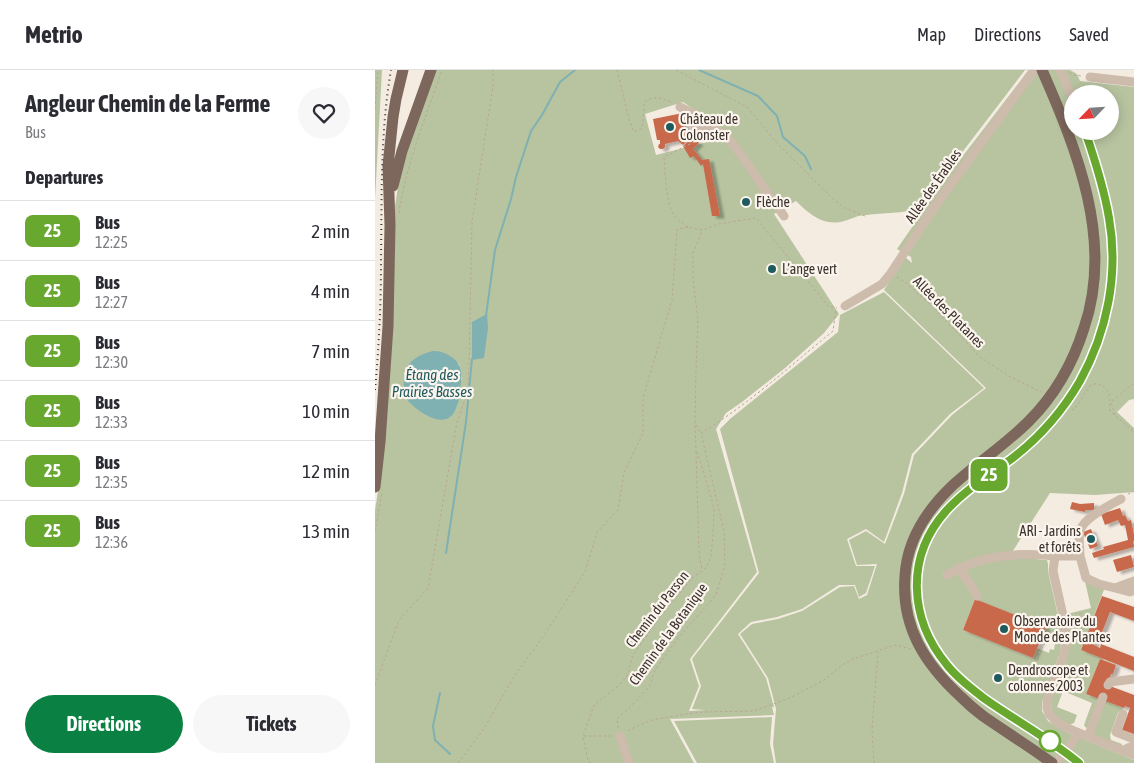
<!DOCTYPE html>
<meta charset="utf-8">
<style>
body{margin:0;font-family:"Asap Condensed",sans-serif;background:#f7f7f7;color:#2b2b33;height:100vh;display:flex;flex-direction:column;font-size:19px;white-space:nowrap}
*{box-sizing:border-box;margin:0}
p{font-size:16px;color:#7c7c81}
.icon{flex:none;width:28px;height:28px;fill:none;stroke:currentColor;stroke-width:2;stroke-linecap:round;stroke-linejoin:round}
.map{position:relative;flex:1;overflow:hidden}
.drawer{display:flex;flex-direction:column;background:#fff;width:375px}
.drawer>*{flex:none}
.badge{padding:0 10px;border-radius:8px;font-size:18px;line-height:32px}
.needle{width:32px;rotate:245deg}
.tools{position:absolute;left:689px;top:15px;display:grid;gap:10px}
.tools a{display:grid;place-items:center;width:55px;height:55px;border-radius:50%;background:#fff;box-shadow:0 2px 12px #0003;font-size:25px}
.map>.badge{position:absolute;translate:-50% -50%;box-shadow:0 0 0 2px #fff}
h2{padding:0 25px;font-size:19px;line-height:45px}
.round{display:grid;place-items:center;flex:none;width:52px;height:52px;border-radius:26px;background:#f7f7f7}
.head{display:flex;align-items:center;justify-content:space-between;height:85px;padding:0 25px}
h1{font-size:24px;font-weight:700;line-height:38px}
.button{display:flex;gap:10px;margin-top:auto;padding:10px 25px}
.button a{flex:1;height:58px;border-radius:30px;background:#0b8043;color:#fff;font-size:20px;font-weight:700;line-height:58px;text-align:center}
.button a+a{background:#f7f7f7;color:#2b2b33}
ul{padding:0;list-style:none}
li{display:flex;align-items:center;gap:15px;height:60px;padding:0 25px;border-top:1px solid #e1e1e2}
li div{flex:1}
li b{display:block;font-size:19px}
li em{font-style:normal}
li .badge{min-width:55px;font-weight:700;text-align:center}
header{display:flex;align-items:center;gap:30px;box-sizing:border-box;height:70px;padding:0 25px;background:#fff;border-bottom:1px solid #e1e1e2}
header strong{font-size:24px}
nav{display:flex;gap:28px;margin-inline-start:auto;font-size:18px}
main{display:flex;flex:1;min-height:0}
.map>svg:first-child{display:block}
.green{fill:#b8c4a0;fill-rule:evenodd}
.water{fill:#7fb0b2}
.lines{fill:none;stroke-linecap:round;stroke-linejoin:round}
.stream{stroke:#7fb0b2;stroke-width:2}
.building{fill:#c8694b;filter:url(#shadow)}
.path{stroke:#b9a596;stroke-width:1;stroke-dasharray:2.5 2.5;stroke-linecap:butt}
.minor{stroke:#cdbbac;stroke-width:9}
.major{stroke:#7d675c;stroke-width:11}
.rail{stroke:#3b302b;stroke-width:2;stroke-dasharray:1 4;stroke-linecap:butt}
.line-casing{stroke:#fff;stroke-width:11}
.line{stroke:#69a82f;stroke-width:8}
.poi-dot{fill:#1f5a5e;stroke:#fbf5ee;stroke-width:2}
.stop-dot{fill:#fff;stroke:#69a82f;stroke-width:2.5}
.labels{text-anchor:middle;stroke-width:4.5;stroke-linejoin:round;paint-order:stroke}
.poi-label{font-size:14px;fill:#3b302b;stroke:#fbf5ee;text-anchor:start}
.street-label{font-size:14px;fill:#3b302b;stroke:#fbf5ee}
.water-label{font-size:15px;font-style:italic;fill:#1f5a5e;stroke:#fbf5ee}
</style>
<header>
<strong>Metrio</strong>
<nav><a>Map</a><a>Directions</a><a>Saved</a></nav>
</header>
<main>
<section class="drawer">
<div class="head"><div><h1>Angleur Chemin de la Ferme</h1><p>Bus</p></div><a class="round"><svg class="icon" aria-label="heart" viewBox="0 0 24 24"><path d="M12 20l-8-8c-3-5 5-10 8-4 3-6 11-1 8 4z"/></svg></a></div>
<h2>Departures</h2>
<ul>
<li><span class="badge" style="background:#69a82f;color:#fff">25</span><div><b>Bus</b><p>12:25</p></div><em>2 min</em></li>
<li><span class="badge" style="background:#69a82f;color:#fff">25</span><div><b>Bus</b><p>12:27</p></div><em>4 min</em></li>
<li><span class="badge" style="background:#69a82f;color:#fff">25</span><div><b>Bus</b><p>12:30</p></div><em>7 min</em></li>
<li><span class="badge" style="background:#69a82f;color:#fff">25</span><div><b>Bus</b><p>12:33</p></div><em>10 min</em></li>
<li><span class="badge" style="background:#69a82f;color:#fff">25</span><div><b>Bus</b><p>12:35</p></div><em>12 min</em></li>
<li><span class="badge" style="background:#69a82f;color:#fff">25</span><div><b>Bus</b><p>12:36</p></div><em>13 min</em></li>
</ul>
<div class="button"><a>Directions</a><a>Tickets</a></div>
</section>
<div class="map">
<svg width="759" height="693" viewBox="0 0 759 693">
<defs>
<filter id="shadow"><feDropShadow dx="4.5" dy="2.5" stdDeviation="1" flood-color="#0004"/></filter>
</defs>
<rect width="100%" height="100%" fill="#f4ebe1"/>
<!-- green -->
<path class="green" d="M 0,0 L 7,0 L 0,129 Z
M 60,0 L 650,0 L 569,106 L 545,139 C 527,143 509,143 491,145 C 483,145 477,149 469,151 C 449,157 434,144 421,131 L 399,144 L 464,244 L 449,263 L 410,298 L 367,332 L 351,343 L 341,359 L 382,502 L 315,589 L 324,616 L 314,641 L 330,640 L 317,639 L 326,616 L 317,589 L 384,503 L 345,359 L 355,349 L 463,262 L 465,245 L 509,222 L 609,318 L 575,344 L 537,384 L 527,423 L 509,472 L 491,459 L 472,469 L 481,496 L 500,496 L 491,523 L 484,527 L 480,515 L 464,515 L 427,539 L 402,547 L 376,552 L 363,564 L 391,608 L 399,637 L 397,637 L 399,645 L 295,649 L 319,693 L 0,693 L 0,440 L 7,397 L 19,143 L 27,90 ZM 308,32 L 356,66 L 281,85 L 270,44 ZM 57,281 L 84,294 L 87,309 L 55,347 L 36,334 L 29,320 L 29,303 L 41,288 Z
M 663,0 L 695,0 L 702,4 L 705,11 L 759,17 L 759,329 L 754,330 L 742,342 L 759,358 L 759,422 L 720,425 L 675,423 L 634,487 L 672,490 L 673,494 L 673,501 L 687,564 L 685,583 L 667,632 L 667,641 L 673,651 L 693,663 L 759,690 L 759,693 L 401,693 L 398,674 L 401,639 L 393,608 L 365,564 L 377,554 L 403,549 L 427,541 L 465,517 L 479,516 L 484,529 L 492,525 L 502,494 L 482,495 L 474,470 L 491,461 L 510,474 L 529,424 L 539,385 L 577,345 L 611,318 L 509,220 L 530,187 L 537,193 L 536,187 L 522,179 L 571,108 L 653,1 L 656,9 ZM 698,24 L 735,24 L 735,61 L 698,61 ZM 600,529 L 671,557 L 666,570 L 680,573 L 679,580 L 675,579 L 674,583 L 662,578 L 658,588 L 588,560 Z
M 709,507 L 730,517 L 706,580 L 729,589 L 728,590 L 725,589 L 711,624 L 725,629 L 713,657 L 711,658 L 709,655 L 717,633 L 688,621 L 682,637 L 702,645 L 699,653 L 694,655 L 679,646 L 675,632 L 693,579 L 695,563 L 692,544 L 716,538 Z
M 730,631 L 748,638 L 747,641 L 745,641 L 743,643 L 735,665 L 736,670 L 747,674 L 746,677 L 720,668 L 717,663 Z
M 397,647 L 395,674 L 399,693 L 322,693 L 299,651 Z"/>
<!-- water -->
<path class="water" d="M 112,244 L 113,258 L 109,288 L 97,290 L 97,252 Z
M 57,281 C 64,281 69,282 75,286 C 90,295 87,309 84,324 C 84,328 84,332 82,335 C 75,362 49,346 36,334 C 31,329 29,324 29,317 C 28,295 37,287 57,281 Z"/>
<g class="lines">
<!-- stream -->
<path class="stream" d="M 324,0 L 383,26 L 402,46 L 408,67 L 430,86 L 436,99
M 111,246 L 120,180 L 136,129 L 141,107 L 156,61 L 167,45 L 185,12 L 200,0
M 71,483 L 91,352 L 97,289
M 65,623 L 58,656 L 60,670 L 75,684"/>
</g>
<!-- building -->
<path class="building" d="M 308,43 L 313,66 L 306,67 L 311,72 L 308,75 L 303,71 L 290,74 L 290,77 L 288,79 L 285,79 L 283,77 L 284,74 L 285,74 L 285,70 L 282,70 L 278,49 Z
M 319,69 L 324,73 L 318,79 L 327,90 L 334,89 L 345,146 L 337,146 L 328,94 L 326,96 L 319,86 L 315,88 L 308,76 L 315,70 L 316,72 Z
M 697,432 L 705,434 L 719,433 L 719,440 L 710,440 L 710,442 L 695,439 Z
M 745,438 L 748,446 L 750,445 L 753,451 L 756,450 L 759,465 L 759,471 L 758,471 L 759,477 L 719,488 L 717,483 L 729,479 L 728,477 L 753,470 L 750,455 L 746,456 L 743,450 L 730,455 L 726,444 Z
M 716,459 L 723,476 L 715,479 L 708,462 Z
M 756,485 L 759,497 L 742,502 L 738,490 Z
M 727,526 L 759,537 L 759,551 L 735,542 L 724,570 L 721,569 L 719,575 L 725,578 L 726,574 L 759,587 L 759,601 L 706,580 Z
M 600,529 L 671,557 L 658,588 L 588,560 Z
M 725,589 L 741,595 L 738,604 L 736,604 L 732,615 L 759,625 L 759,664 L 747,660 L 755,638 L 750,636 L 749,638 L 711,624 Z"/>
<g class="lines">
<!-- path -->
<path class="path" d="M 242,0 L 254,49 L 259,62 L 266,59 C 269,50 269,41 269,32 C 281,25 286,28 298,33
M 301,0 L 372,37 L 401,72 L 458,129 L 470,138 L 490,146
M 695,2 L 697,5 L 707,6
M 0,39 L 3,0
M 24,143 C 31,94 51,47 67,0
M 313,157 C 307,153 302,150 298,144 C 291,132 290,102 289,87 C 300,82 309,76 320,72
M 522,207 L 531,213 L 557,236 L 605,287 L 634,306 L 666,322
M 697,339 L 699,340 L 715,316 C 724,309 734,319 735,329 C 735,333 734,337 735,341 L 759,362
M 740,345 L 736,332 L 759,313
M 321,355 L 325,362
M 321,378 L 320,355 L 321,300 L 323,249 L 318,211 L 318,183 L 327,161
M 321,381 L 324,483 L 327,500
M 753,424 L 759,421
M 0,461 L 7,423
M 696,550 L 706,543
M 653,606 C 660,589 668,573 681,561
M 0,615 L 24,550 L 53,518 L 82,352 L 92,324 L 94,298 L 97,151 L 118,16 L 118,0
M 243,658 L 242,649 L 258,634 L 275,616 L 279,602 L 303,568 L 341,525 L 350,495 L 349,461 L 326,363 C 374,334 415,296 458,261 L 461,240
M 253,661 L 260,657 L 277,650 L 311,644 L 328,642 L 379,641 L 415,628 L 449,610 L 467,595 L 478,589 L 520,575 L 536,579
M 209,666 L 237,666
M 83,693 L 108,660 L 140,605 L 170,564 L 210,502 L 222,462 L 243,440 L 249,403 L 268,363 L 268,328 L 297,230 L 302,159 L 314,157 L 327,160 L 343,154 L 381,148 L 453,236 L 462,238
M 216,693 L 213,691 L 208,666 L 219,635 L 242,617 L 253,605 L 257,587 L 282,551 L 317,508 L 331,498 L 336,487 L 338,464 L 339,438 L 329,403 L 321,379
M 499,693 L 497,658 L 503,582"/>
<!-- minor -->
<path class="minor" d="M 685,0 L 698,29
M 715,7 L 759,12
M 305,37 L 323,46 L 348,64 L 358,74 L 409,146
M 323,46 L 319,52 L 321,61 L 339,58
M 470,236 L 507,214 L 516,203 L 558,139 L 659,0
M 746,429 C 735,435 708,448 705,461 C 703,469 705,478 705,486 L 680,486 L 678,501 L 690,555 L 691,574 L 688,588 L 672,630 L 672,638 L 674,644 L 683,653 L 699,661 L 759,685
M 705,486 L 711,508 L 724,514 L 740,518 L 759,511
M 584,498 L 597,517 L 602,526
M 572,505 C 606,485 641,482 680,486
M 740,518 L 755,522 L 759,520
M 733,615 L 735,612 L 759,609
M 748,644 L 741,662 L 759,669
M 245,666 L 254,693
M 713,667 L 728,627
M 747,681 L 755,677 L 759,678
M 680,693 L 691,682 L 703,663
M 704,693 C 694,685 684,677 673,670 C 637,646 593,625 567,589 C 533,542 532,482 573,439 C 591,419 614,405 635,390 C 660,371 682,348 699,321 C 730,270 745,208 734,148 C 729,118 720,90 710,61"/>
<!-- major -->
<path class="major" d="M 667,0 C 702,80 739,171 709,258 C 698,293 680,325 654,351 C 630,375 602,393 577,416 C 552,440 532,471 530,506 C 526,557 550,594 586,627 C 593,634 600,640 608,646 C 631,662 655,677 677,693
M 18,116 L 27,81 L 56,0
M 0,417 L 5,372 L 13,256 L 15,155 L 13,96 L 18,47 L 21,29 L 28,0"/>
<!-- rail -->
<path class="rail" d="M 0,320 C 4,277 6,234 6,191 C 7,126 5,64 16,0"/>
</g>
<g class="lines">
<!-- line casing -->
<g class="line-casing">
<path id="line" d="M 704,693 C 675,669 641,651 610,629 C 597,619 583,609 572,595 C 534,549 530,487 571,441 C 589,421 613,406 635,390 C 663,369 687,342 705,311 C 732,262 744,204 734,148 C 729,118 720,90 710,61"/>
</g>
<!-- line -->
<use href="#line" class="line"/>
</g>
<!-- markers -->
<g class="poi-dot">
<circle cx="295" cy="57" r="5"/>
<circle cx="371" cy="132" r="5"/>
<circle cx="397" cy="199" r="5"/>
<circle cx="716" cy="469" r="5"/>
<circle cx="629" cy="559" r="5"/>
<circle cx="623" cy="608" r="5"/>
</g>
<circle class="stop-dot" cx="675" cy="671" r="10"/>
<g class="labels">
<!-- poi labels -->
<g class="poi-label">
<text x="305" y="54">Château de<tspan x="305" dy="16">Colonster</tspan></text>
<text x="381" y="137">Flèche</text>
<text x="407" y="204">L’ange vert</text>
<text x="706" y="466" text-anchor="end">ARI - Jardins<tspan x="706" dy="16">et forêts</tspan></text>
<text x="639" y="556">Observatoire du<tspan x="639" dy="16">Monde des Plantes</tspan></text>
<text x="633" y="605">Dendroscope et<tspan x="633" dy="16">colonnes 2003</tspan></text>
</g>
<!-- street labels -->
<g class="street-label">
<text transform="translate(558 116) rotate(-55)" y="5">Allée des Érables</text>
<text transform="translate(574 242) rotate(45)" y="5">Allée des Platanes</text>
<text transform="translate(282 539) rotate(-52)" y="5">Chemin du Parson</text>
<text transform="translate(293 564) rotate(-54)" y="5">Chemin de la Botanique</text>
</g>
<!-- water labels -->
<g class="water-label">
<text x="57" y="310">Étang des<tspan x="57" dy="17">Prairies Basses</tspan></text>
</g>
</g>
</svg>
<div class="tools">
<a><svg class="needle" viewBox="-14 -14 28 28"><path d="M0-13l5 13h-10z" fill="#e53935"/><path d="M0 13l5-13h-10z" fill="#7c7c81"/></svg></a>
</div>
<b class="badge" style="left:614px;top:405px;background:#69a82f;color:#fff">25</b>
</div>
</main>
